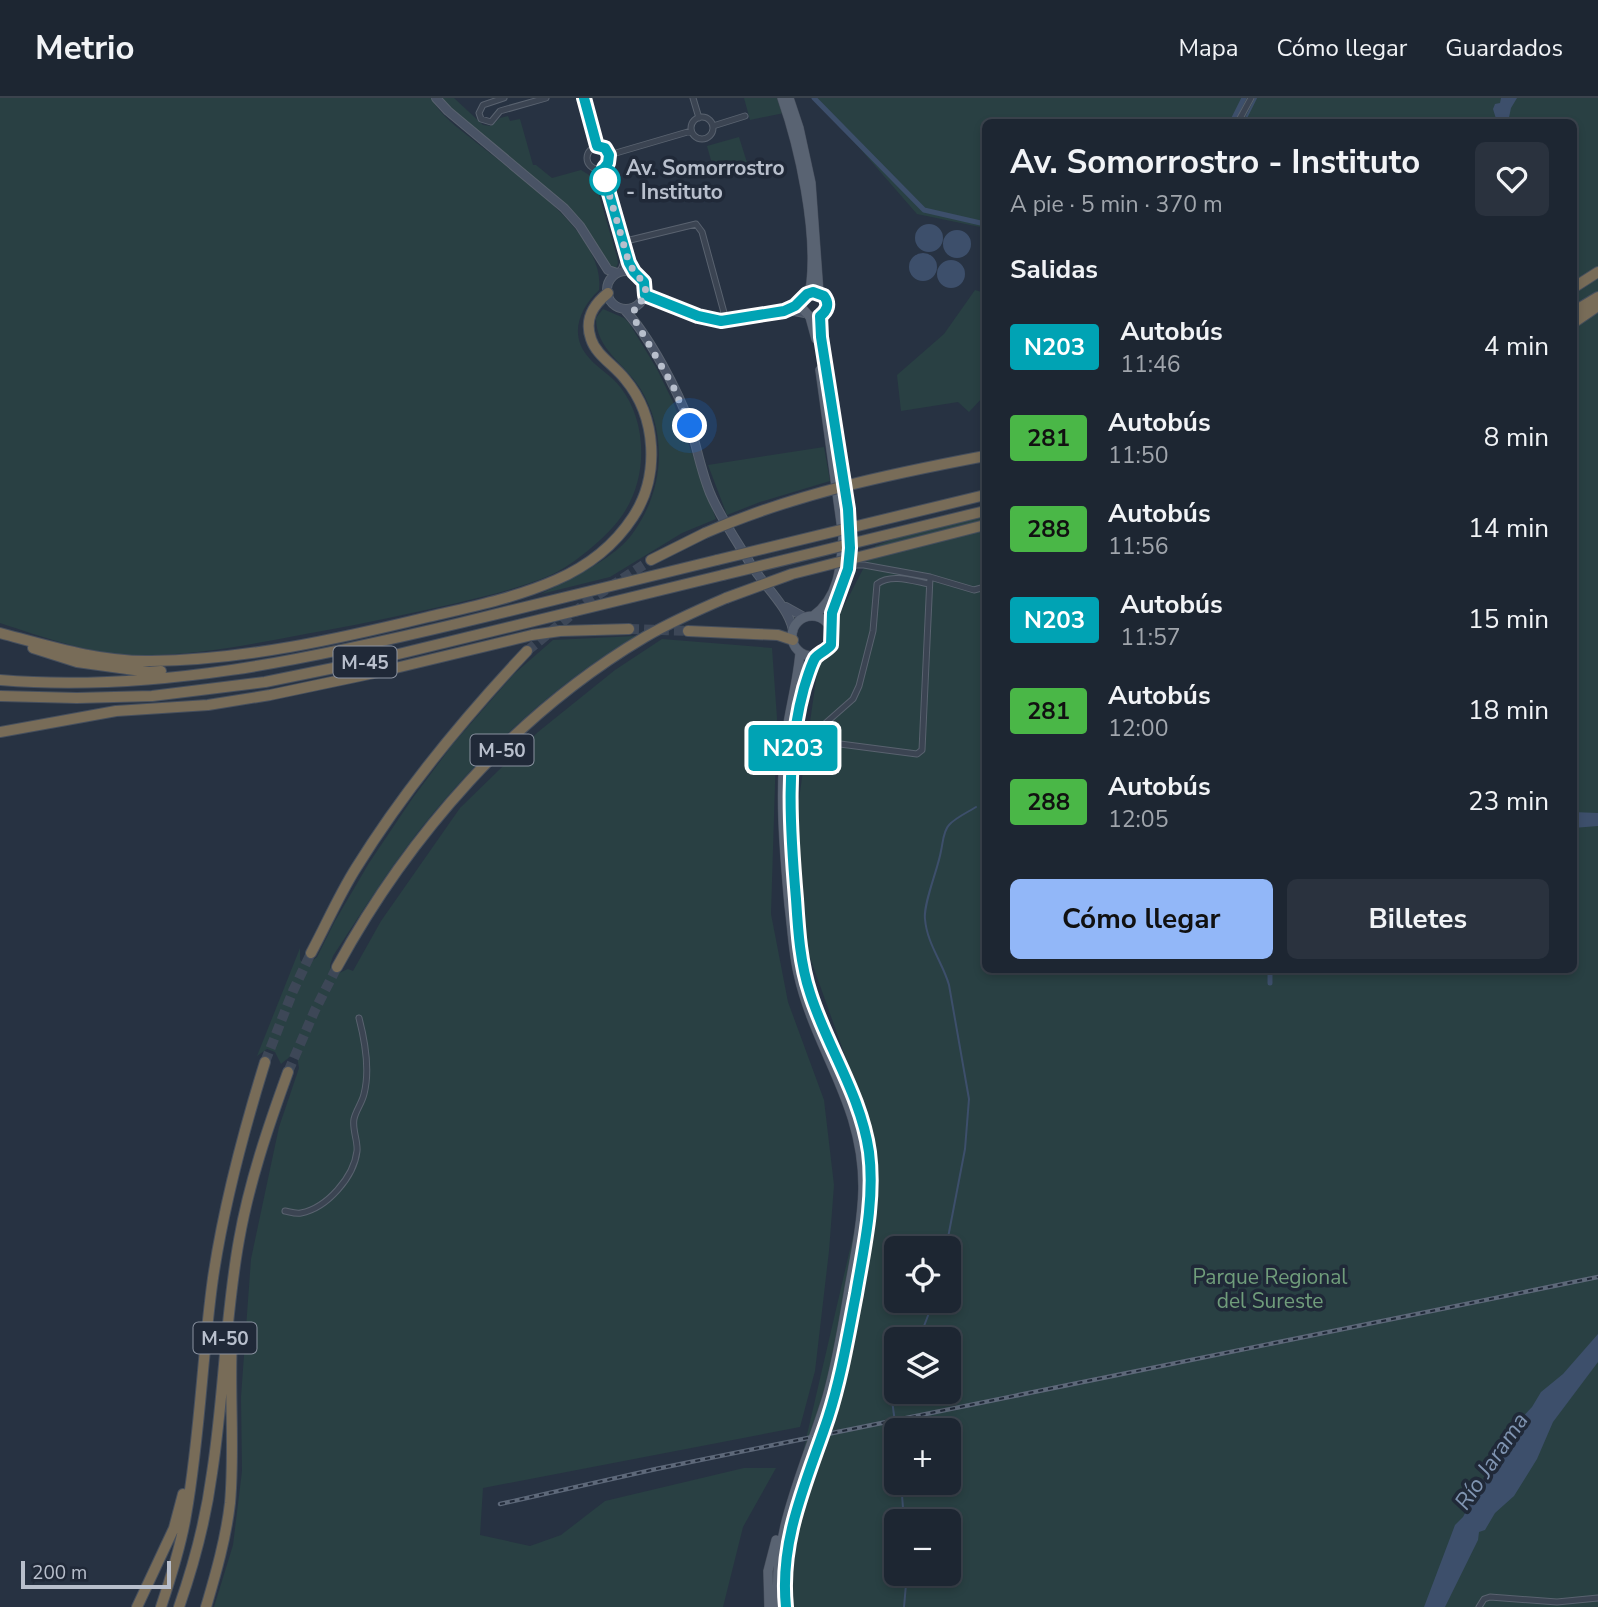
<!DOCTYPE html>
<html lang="es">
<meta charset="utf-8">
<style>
body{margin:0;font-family:"Nunito Sans",sans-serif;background:#2a323e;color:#f1f3f6;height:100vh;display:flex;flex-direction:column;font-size:26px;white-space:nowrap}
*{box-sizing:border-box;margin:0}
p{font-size:23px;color:#a0a5ac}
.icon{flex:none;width:38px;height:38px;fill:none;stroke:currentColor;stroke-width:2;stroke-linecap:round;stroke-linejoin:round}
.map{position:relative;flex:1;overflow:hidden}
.panel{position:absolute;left:982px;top:21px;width:595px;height:854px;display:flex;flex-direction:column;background:#1d2632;border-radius:10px;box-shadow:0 4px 10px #0003,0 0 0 2px #3b434d}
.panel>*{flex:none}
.badge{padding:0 14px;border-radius:5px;font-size:24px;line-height:46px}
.controls{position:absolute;left:884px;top:1138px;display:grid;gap:14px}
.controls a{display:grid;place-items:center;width:77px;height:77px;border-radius:10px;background:#1d2632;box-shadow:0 4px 10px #0003,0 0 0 2px #3b434d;font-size:35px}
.scale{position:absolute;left:21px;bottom:18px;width:150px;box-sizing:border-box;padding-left:7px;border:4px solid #b8bfcc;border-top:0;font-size:19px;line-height:24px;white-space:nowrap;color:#b8bfcc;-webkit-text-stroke:5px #202938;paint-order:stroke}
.you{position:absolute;width:35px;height:35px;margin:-18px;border:5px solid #fff;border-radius:50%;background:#1a73e8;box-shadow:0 0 0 10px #1a73e833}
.map>.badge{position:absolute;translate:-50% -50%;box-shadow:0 0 0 4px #fff}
h2{padding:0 28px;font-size:26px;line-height:63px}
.round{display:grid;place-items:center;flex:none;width:74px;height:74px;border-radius:10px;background:#2a323e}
.overview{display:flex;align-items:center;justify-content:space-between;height:119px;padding:0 28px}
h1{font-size:33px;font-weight:700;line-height:52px}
.button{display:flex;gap:14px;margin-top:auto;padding:14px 28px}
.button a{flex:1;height:80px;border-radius:10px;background:#92b7f8;color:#111;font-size:28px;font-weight:700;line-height:80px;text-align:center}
.button a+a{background:#2a323e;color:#f1f3f6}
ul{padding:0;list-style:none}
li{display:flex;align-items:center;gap:21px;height:91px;padding:0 28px}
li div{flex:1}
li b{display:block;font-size:26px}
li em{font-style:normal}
li .badge{min-width:77px;font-weight:700;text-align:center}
header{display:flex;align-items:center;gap:42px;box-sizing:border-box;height:98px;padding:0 35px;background:#1d2632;border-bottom:2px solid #3b434d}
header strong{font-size:33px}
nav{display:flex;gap:38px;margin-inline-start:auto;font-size:24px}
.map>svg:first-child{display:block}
.green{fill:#294043;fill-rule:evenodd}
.water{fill:#3d4f6b}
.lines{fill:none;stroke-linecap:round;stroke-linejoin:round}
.stream{stroke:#3d4f6b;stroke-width:2}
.canal{stroke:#3d4f6b;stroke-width:5}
.highway-tunnel{stroke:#3d4757;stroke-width:10;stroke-dasharray:10 5;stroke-linecap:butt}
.street-casing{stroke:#59626f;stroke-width:7}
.secondary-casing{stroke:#59626f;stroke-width:10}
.primary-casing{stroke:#454d5b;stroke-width:10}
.highway-casing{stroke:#464f5d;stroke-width:12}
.street{stroke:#3b4452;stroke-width:5}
.secondary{stroke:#495365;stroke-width:8}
.primary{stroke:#596372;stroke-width:9}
.highway{stroke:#786c58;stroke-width:10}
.rail-casing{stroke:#5d6879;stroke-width:4.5}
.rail{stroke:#202938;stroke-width:2;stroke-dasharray:5;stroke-linecap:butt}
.highway-bridge-casing{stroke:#464f5d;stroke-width:12;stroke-linecap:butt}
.highway-bridge{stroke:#786c58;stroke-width:10}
.line-casing{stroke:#fff;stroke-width:16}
.line{stroke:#00a3b4;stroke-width:10}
.walk{stroke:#b8bfcc;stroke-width:7;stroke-dasharray:0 12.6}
.stop-dot{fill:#fff;stroke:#00a3b4;stroke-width:3.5}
.labels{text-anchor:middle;stroke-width:7;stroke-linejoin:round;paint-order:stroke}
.shield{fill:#202938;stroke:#8a92a0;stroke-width:2}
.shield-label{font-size:19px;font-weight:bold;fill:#b8bfcc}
.stop-label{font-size:21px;font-weight:bold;fill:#b8bfcc;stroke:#202938;text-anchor:start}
.park-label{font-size:21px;fill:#709d7b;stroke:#202938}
.water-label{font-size:23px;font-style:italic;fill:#8095b2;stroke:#202938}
</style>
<header>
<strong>Metrio</strong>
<nav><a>Mapa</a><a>Cómo llegar</a><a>Guardados</a></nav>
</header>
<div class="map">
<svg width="1598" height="1509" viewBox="0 0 1598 1509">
<rect width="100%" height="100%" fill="#273242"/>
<!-- green -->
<path class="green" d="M 0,0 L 431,0 C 440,17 458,30 472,41 C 512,74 606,134 599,192 C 579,211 568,238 590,261 C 599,271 612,278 621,290 C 649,327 648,386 618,423 C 604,441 574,466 553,476 C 522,490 489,497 457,505 C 412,515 367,525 322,533 C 262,544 194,559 133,557 C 87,555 43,539 0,525 Z
M 441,0 L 454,0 L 483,27 L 491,28 L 500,20 L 508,18 L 510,23 L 520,21 L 533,67 L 536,67 L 552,80 L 581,72 L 594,80 L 617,159 L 618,165 L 616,170 L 609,169 L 588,135 L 453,13 Z
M 744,0 L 778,0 L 784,15 L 750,22 Z
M 816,0 L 1598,0 L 1598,1509 L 785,1509 L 778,1462 L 866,1082 L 849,969 L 786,792 L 820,554 L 875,448 L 985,407 L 985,872 L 1573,872 L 1573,24 L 985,24 L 985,130 L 917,116 ZM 896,1150 L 948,1150 L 948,1202 L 896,1202 ZM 896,1241 L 948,1241 L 948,1293 L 896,1293 ZM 896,1332 L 948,1332 L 948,1384 L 896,1384 ZM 896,1423 L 948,1423 L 948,1475 L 896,1475 Z
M 739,39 L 749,71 L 716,80 L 707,48 Z
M 975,192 L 985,195 L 985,297 L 969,314 L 958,304 L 901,313 L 897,277 L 944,236 Z
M 603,211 L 624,220 L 629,225 L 657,271 L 674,306 L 716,421 L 682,435 L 610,479 L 541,496 C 569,481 609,464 630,439 C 664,395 669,337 640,290 C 624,265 596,251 596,220 Z
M 824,349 L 830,383 L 760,404 L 727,417 L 708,367 Z
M 636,538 C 552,587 478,658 418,734 C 387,774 360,817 333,858 L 330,867 L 332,878 L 348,871 L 353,873 L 381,823 L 460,710 L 538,634 L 615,572 L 662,541 L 772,550 L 777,620 L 771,816 L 788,904 L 824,1002 L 834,1087 L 829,1153 L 815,1273 L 800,1329 L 483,1390 L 480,1437 L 530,1448 L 561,1437 L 605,1403 L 744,1370 L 776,1370 L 743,1429 L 723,1509 L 214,1509 L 233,1447 L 242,1373 L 241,1299 L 251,1161 L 279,1029 L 299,970 L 297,959 L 292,957 L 281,966 L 275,954 L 267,951 L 257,958 L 300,850 L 300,862 L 307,867 L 317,859 L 335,823 L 369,765 L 412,701 L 453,646 L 514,576 L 553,542 Z"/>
<!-- water -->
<path class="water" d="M 1501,0 L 1517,0 L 1511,10 L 1508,24 L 1497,24 L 1493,11 L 1495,6 L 1500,5 Z
M915 140a14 14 0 1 1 28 0a14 14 0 1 1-28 0Z
M943 146a14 14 0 1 1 28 0a14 14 0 1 1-28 0Z
M909 169a14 14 0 1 1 28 0a14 14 0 1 1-28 0Z
M937 176a14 14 0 1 1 28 0a14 14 0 1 1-28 0Z
M 1573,714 L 1598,715 L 1598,728 L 1573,730 Z
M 1598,1236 L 1598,1264 L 1553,1324 L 1537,1361 L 1514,1398 L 1495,1415 L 1485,1432 L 1479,1434 L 1478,1442 L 1445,1509 L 1424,1509 L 1455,1427 L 1463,1419 L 1481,1384 L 1501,1357 L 1515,1327 L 1532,1309 L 1541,1294 L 1563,1276 Z"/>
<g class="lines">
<!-- stream -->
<path class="stream" d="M 1244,24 L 1256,0
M 946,1150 L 965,1051 L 969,1001 L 949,887 C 943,865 927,846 925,821 C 923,806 938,771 941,753 C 943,745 943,733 949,727 C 955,720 968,714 976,709
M 919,1241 L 934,1202
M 896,1290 L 892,1302 L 896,1332
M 901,1384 L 904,1423
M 904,1509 L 907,1475"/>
<!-- canal -->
<path class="canal" d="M 814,0 L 924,112 L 985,126
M 1232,24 L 1244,0
M 1270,885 L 1270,872"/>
<!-- highway-tunnel -->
<path class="highway-tunnel" d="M 629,531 L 688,533
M 527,553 L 587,504 L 651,462
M 265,964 L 293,893 L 311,855
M 288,974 L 315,912 L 337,869"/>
<!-- street casing -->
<g class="street-casing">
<path id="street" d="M 504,0 L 483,7 L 479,15 L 481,21 L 491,24 L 500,13 L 546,0
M 584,0 L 597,48
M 693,0 L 699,20
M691 30a11 11 0 1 1 22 0a11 11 0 1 1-22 0Z
M 1238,24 L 1251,0
M 713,28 L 745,18
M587 60a11 11 0 1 1 22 0a11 11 0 1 1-22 0Z
M 609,57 L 691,33
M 599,71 L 604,78 L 626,156 L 634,174
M 622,144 L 696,126 L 702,134 L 726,222
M 620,174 L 626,159
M 930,479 L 974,492 L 985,489
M 794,640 L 917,656 L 922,652 L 930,479 L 864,467 L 856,467 L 848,471
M 816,643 L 819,631 L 853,601 L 859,588 L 873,533 L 877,486 C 891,475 913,483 929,486
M 285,1113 C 290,1114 296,1116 301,1115 C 327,1110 354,1079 357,1053 C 358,1043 352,1031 354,1021 C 356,1012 362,1005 364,996 C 370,973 365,943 359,920
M 1479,1509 L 1484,1501 L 1490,1499 L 1557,1504 L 1598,1500"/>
</g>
<!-- secondary casing -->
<g class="secondary-casing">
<path id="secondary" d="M 436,0 L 448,13 L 564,110 L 580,128 L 608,172 L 617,175
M607 192a19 19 0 1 1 38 0a19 19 0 1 1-38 0Z
M 645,197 C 668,206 697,224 723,222 C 749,220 778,208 804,215
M 624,211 C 649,238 678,292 690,327 C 697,350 701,373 710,395 C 720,419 736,442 750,465 C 763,487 788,508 793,532
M 786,509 L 804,519"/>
</g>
<!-- primary casing -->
<g class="primary-casing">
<path id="primary" d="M 782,0 C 800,51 817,132 811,185 C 810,195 802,199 802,210 L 810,219 L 820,218 L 827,212 L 826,200 L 819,195 L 807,196
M 789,0 L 799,30 L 811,85 L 819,195
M 820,218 L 821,239 L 848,411 L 850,450 L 848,471 L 832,515 L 830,528
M 810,219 L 816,241
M 813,518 C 839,500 841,468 843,439 L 820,272
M792 538a20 20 0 1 1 40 0a20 20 0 1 1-40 0Z
M 769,1509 L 768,1473 L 776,1442
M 778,1509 C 772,1432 805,1371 827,1299 C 837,1264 843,1227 849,1191 C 855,1158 862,1125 863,1091 C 864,1005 815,953 798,875 C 793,853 792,829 789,807 C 784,751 779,693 786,638 C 790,609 798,582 800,554
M 786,1509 C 779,1441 807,1383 828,1320 C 842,1278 849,1234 856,1191 C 864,1146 874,1100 869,1055 C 862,998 828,950 810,896 C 800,865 798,830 795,797 C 790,733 782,613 817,557"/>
</g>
<!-- highway casing -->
<g class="highway-casing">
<path id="highway" d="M 1573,190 L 1598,174
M 1573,214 L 1598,199
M 1573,225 L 1598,208
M 651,462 L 705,435
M 688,533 L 778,537 L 793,542
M 0,535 C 49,548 99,564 151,563 C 244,562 338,541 428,519 C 471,509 515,500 556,482 C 586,469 614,448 633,419 C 660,378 657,319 625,281 C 614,267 596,257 591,241 C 584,221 593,207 608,195
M 33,550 L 77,564 L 149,574 L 161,573
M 0,582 C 155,595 310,561 460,525 C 546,504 631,483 717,462
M 0,598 L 77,600 L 152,598 L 265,584 L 378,561 L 723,477
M 0,634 L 116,613 L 208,607 L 270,597 L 379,574 L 532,537 L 560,533 L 629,531
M 311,855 C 326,827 339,797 356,770 C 405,691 463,621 527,553
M 337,869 C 409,737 515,616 645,539 C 671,524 698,512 726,500
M 137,1509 L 174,1430 L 183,1396
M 161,1509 C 171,1479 181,1448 186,1417 C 200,1339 202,1259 213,1180 C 224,1106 243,1035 265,964
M 179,1509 C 194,1466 206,1420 212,1375 C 224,1298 225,1219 239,1142 C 249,1085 268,1029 288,974
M 206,1509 C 216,1475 226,1440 230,1405 C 235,1349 229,1294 232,1238"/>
</g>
<!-- street -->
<use href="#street" class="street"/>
<!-- secondary -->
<use href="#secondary" class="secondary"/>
<!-- primary -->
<use href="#primary" class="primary"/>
<!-- highway -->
<use href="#highway" class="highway"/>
<!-- rail casing -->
<g class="rail-casing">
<path id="rail" d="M 500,1406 L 656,1371 L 1598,1179"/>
</g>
<!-- rail -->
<use href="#rail" class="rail"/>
<!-- highway-bridge casing -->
<g class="highway-bridge-casing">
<path id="highway-bridge" d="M 705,435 C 794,396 890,376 985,358
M 717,462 L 985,397
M 723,477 L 985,413
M 726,500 L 792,476 L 985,427"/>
</g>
<!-- highway-bridge -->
<use href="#highway-bridge" class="highway-bridge"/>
</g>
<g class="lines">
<!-- line casing -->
<g class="line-casing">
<path id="line" d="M 584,0 L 597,48 L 605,50 L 609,57 L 608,65 L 604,70 L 604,78 L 629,165 L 634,174 L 644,184 L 645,197 L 698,218 L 721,223 L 784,213 L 795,208 L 807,196 L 813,194 L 824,198 C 830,206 827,213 820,218 L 821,239 L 848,411 L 850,450 L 848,471 L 832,515 L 831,547 C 826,553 819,555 815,560 C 810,569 807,581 804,590 C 785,659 790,731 796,801 C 798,832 800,865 810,895 C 827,949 861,997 869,1054 C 875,1101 864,1149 856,1196 C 848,1237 841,1280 828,1320 C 807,1383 779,1441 786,1509"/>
</g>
<!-- line -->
<use href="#line" class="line"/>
<!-- walk -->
<path class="walk" d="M 605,82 L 604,78 L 629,165 C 637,181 659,192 634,209 L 636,224 L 673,288 L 690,328"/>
</g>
<!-- markers -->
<circle class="stop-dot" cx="605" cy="82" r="14"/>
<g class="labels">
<!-- shield labels -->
<g class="shield">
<rect x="333.5" y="548.5" width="63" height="31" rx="5"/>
<rect x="470.5" y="636.5" width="63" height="31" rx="5"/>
<rect x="193.5" y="1224.5" width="63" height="31" rx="5"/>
</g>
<g class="shield-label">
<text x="365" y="571">M-45</text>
<text x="502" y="659">M-50</text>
<text x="225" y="1247">M-50</text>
</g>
<!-- stop labels -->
<g class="stop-label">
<text x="626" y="77">Av. Somorrostro<tspan x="626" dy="24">- Instituto</tspan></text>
</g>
<!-- park labels -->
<g class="park-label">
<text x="1270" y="1186">Parque Regional<tspan x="1270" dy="24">del Sureste</tspan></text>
</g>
<!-- water labels -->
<g class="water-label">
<text transform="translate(1491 1363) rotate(-56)" y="8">Río Jarama</text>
</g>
</g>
</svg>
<div class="controls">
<a><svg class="icon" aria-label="locate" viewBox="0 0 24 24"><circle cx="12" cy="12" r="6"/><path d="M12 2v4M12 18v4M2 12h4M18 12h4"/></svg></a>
<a><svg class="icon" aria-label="layers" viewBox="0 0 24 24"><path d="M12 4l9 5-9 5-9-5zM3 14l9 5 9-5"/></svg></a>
<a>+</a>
<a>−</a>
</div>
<div class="scale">200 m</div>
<div class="you" style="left:690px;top:328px"></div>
<b class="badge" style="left:793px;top:650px;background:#00a3b4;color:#fff">N203</b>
<section class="panel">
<div class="overview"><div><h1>Av. Somorrostro - Instituto</h1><p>A pie · 5 min · 370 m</p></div><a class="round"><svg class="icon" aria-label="heart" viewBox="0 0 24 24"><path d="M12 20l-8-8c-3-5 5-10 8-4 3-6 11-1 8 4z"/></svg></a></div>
<h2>Salidas</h2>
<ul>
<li><span class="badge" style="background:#00a3b4;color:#fff">N203</span><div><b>Autobús</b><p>11:46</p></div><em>4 min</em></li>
<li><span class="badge" style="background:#4ab747;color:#111">281</span><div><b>Autobús</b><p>11:50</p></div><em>8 min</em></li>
<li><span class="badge" style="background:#4ab747;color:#111">288</span><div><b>Autobús</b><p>11:56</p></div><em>14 min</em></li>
<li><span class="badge" style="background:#00a3b4;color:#fff">N203</span><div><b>Autobús</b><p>11:57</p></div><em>15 min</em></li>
<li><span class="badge" style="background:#4ab747;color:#111">281</span><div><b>Autobús</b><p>12:00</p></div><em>18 min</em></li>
<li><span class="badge" style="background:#4ab747;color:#111">288</span><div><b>Autobús</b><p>12:05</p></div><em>23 min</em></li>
</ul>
<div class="button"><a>Cómo llegar</a><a>Billetes</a></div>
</section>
</div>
